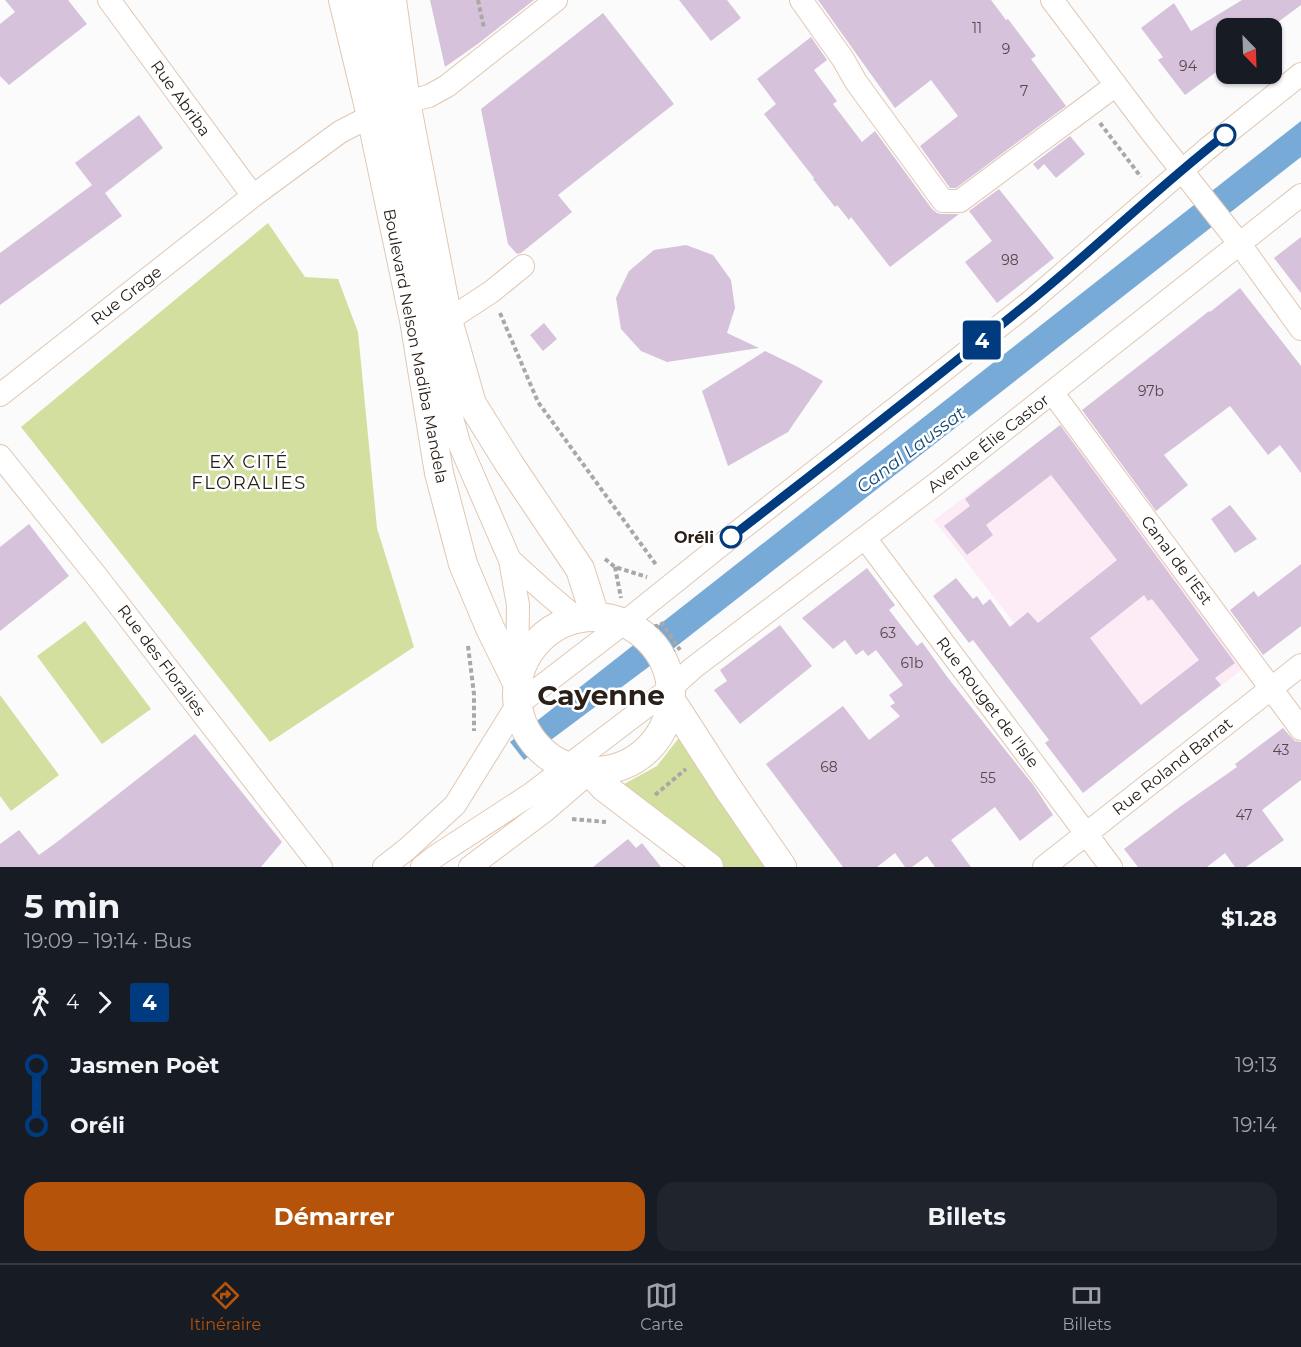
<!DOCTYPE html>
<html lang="fr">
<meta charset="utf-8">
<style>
body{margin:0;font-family:Montserrat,sans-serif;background:#20242c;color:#f1f3f6;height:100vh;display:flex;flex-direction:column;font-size:22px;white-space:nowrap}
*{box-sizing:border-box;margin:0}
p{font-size:20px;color:#9ea1a6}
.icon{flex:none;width:33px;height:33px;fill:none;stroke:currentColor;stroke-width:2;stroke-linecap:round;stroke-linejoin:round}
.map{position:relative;height:867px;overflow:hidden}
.drawer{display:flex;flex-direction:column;background:#171b24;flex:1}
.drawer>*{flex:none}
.badge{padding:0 12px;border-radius:4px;font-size:21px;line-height:39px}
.needle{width:39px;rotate:157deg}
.fabs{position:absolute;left:1216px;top:18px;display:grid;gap:12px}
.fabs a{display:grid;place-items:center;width:66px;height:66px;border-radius:12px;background:#171b24;box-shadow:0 2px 4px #0004;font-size:30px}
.map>.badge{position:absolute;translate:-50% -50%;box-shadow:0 0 0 3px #fff}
.legs{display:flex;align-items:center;gap:9px;height:66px;padding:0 24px;font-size:20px}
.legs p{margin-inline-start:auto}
.head{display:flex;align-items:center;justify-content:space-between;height:102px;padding:0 24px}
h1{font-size:33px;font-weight:700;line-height:45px}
.cta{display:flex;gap:12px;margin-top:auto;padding:12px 24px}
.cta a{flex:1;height:69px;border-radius:18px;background:#b45309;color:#fff;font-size:24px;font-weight:700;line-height:69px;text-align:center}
.cta a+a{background:#20242c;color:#f1f3f6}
ul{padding:0 24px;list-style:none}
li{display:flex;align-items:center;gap:21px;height:60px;font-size:22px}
li i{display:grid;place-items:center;width:9px;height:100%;margin:0 8px;background:currentColor}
li i::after{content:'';width:15px;height:15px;margin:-8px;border:4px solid;border-radius:50%;background:#171b24}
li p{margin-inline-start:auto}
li:first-child i{background:linear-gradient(#0000 50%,currentColor 0)}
li:last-child i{background:linear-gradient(currentColor 50%,#0000 0)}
.menu{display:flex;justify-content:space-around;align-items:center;height:84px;border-top:2px solid #363941;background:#171b24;font-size:16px;color:#9ea1a6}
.menu a{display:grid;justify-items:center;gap:3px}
.menu .current{color:#b45309}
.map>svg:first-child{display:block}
.education{fill:#fdebf6}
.green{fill:#d2df9f}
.water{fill:#78aad8}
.building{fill:#d6c2db;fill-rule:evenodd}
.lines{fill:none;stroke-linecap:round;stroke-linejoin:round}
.minor-casing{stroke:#e0c7b2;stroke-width:24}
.major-casing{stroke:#e0c7b2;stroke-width:30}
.path{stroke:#aba7a4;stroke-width:4;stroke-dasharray:4.5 3;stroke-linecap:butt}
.minor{stroke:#fff;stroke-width:22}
.major{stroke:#fff;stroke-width:28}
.line-1-casing{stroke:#fff;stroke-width:14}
.line-1{stroke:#003b80;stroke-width:9}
.stop-1-dot{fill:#fff;stroke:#003b80;stroke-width:3}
.labels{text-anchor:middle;stroke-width:5;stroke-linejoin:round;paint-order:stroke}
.number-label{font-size:14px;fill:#55484a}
.street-label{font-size:16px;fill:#2a2019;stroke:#fff}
.stop-label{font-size:16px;font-weight:bold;fill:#2a2019;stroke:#fff;text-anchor:end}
.water-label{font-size:18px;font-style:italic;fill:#144c78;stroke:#fff}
.neighbourhood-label{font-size:18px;letter-spacing:1.5px;fill:#2a2019;stroke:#fff}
.town-label{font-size:28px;font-weight:bold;fill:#2a2019;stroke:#fff}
</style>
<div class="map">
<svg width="1301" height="867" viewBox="0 0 1301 867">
<rect width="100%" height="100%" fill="#fbfbfb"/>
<!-- education -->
<path class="education" d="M 1066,421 L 1248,665 L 1122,762 L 934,520 Z"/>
<!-- green -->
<path class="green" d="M 268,223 L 305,277 L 338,279 L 358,332 L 377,528 L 414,647 L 270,742 L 21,427 Z
M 85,621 L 151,709 L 102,744 L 37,656 Z
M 0,695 L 59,775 L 11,811 L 0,796 Z
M 681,735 L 770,867 L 724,867 L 711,853 L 624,784 L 657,766 Z"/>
<!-- water -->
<path class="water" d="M 1301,121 L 1301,157 L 678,645 L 524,760 L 510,742 Z"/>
<!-- building -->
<path class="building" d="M 5,0 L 68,0 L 87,24 L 9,85 L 0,76 L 0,24 L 15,12 Z
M 430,0 L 534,0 L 479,43 L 445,67 Z
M 679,0 L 727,0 L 741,18 L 711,41 Z
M 818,0 L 991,0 L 1006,20 L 1008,19 L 1036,56 L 1031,59 L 1066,106 L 956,188 L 950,188 L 920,146 L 958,116 L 931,80 L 895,108 Z
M 1242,0 L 1301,0 L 1301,5 L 1270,28 L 1227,28 L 1227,64 L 1185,95 L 1158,60 L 1163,57 L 1141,28 L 1174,3 L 1191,31 Z
M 603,13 L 674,104 L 558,195 L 572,212 L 521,253 L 517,254 L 508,244 L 481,109 Z
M 811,37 L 827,60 L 814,70 L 837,101 L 833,104 L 862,142 L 875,131 L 932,209 L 937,213 L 942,214 L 959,214 L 890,267 L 851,217 L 849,220 L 837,205 L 835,207 L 813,179 L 814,178 L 764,114 L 776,104 L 757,79 Z
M 139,115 L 163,148 L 105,193 L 122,216 L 0,305 L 0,253 L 92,185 L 75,163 Z
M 1070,136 L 1085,154 L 1056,178 L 1044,164 L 1038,170 L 1033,164 Z
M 999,189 L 1054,258 L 997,303 L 965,262 L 992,241 L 969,211 Z
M 1301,237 L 1301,293 L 1274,258 Z
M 686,245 L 713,255 L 731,280 L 735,308 L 727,333 L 759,348 L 667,362 L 641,351 L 621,329 L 616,298 L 629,271 L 654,250 Z
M 1240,288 L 1301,366 L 1301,473 L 1280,445 L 1268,455 L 1230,406 L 1164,455 L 1188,485 L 1156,511 L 1082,410 L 1199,319 L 1209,311 L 1210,312 Z
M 544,323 L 557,339 L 543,351 L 530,335 Z
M 765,351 L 796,366 L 823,381 L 788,432 L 728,466 L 702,391 Z
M 1060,425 L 1235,663 L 1215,678 L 1221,685 L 1083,793 L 1045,743 L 1049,740 L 973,640 L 969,643 L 933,596 L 956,578 L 973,599 L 977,596 L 983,605 L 990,599 L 1010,627 L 1028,612 L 1038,623 L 1117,560 L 1051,475 L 986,525 L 993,535 L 967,555 L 944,526 L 970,506 L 965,499 ZM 1144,595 L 1148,601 L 1152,599 L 1199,660 L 1141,705 L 1090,638 Z
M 1230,505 L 1257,539 L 1235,553 L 1211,519 Z
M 29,524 L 69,576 L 0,631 L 0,547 Z
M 1301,564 L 1301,626 L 1263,655 L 1230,610 L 1254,591 L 1258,597 Z
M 867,568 L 895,605 L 889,610 L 917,646 L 922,642 L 948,678 L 1034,786 L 1053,815 L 1020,841 L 995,807 L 951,840 L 971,867 L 935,867 L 927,856 L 912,867 L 905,867 L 895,853 L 877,867 L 843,867 L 766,764 L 843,706 L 869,740 L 900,716 L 890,706 L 895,703 L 889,695 L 903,685 L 876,650 L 868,656 L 863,650 L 856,655 L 845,640 L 833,649 L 802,618 Z
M 780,625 L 812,666 L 740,724 L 714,690 L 727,681 L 720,670 Z
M 1283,728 L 1291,737 L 1295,741 L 1301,742 L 1301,780 L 1262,810 L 1284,840 L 1246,867 L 1235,867 L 1225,853 L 1207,867 L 1138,867 L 1124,849 L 1181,806 L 1237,767 L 1235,764 Z
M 195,734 L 282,842 L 261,867 L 0,867 L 0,844 L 19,830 L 39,855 L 57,842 Z
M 628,839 L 636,848 L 642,843 L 661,867 L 593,867 Z"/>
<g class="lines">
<!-- minor casing -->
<g class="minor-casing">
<path id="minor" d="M 109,0 L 253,196
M 367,0 L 435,357 L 459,443 L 510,560 L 518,605 L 517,682
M 801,0 L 843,59 L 856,82 L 943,201 L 960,201 L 1116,85
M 1052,0 L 1149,129 L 1239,243 L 1301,329
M 406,102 L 429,96 L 447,86 L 556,0
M 448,320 L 491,292 L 523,266
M 1052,392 L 1301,729
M 0,395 L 253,196 L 340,132 L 371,116
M 0,456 L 98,578 L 321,867
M 865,538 L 1111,867
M 510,560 L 543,590 L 576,618
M 384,867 L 407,849 L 455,805 L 517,705 L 625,622 L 731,537 L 924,386 L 1030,302 L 1207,149 L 1301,74
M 422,867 L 436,856 L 531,794 L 672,687 L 693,668 L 941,480 L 1301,195
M 470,867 L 546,810 L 590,772
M 1044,867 L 1301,665"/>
</g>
<!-- major casing -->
<g class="major-casing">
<path id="major" d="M 343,0 L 371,116 L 414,320 L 439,473 L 463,564 L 490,628 L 517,683
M 392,0 L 406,102 L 448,320 L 472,404 L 510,465 L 580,569 L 595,616
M517 694a77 77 0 1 1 154 0a77 77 0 1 1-154 0Z
M 672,702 L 727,787 L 782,867
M 590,772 L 604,787 L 709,867"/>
</g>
<!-- path -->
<path class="path" d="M 478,0 L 484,28
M 1100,123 L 1141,177
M 500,313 L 538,402 L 657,566
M 605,559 L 615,567 L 647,577
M 615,567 L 621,598
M 661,622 L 680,650
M 656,624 C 657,635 668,649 677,654
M 468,646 L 474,694 L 474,731
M 655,795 L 686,769
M 572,819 L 606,822"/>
<!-- minor -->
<use href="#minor" class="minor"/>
<!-- major -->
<use href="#major" class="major"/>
</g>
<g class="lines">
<!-- line-1 casing -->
<g class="line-1-casing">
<path id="line-1" d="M 731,537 C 831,460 930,383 1028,303 C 1095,249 1157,188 1225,135"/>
</g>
<!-- line-1 -->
<use href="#line-1" class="line-1"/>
</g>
<!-- markers -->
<g class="stop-1-dot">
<circle cx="1225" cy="135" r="10"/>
<circle cx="731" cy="537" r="10"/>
</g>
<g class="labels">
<!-- number labels -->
<g class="number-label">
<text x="977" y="33">11</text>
<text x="1006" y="54">9</text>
<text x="1188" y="71">94</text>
<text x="1024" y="96">7</text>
<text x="1010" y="265">98</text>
<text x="1151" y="396">97b</text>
<text x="888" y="638">63</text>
<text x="912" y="668">61b</text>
<text x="1281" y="755">43</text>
<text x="829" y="772">68</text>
<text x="988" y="783">55</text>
<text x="1244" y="820">47</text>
</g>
<!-- street labels -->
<g class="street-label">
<text transform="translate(181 98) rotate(54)" y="6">Rue Abriba</text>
<text transform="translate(126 295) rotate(-38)" y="6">Rue Grage</text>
<text transform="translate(416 346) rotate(79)" y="6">Boulevard Nelson Madiba Mandela</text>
<text transform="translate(988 443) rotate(-38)" y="6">Avenue Élie Castor</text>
<text transform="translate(1177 560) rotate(53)" y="6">Canal de l'Est</text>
<text transform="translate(162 660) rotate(53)" y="6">Rue des Floralies</text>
<text transform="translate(988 702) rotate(53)" y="6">Rue Rouget de l'Isle</text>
<text transform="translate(1172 766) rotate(-38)" y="6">Rue Roland Barrat</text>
</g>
<!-- stop labels -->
<g class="stop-label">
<text x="714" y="543">Oréli</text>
</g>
<!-- water labels -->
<g class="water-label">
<text transform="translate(911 450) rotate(-37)" y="6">Canal Laussat</text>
</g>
<!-- neighbourhood labels -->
<g class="neighbourhood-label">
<text x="249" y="468">EX CITÉ<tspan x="249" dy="21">FLORALIES</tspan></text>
</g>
<!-- town labels -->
<g class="town-label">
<text x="601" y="705">Cayenne</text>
</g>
</g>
</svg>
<div class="fabs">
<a><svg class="needle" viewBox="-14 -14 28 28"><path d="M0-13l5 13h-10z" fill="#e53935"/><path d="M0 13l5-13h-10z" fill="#9ea1a6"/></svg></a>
</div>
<b class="badge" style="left:982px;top:340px;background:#003b80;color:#fff">4</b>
</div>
<section class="drawer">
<div class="head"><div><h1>5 min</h1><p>19:09 – 19:14 · Bus</p></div><b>$1.28</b></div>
<div class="legs"><svg class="icon" aria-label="walk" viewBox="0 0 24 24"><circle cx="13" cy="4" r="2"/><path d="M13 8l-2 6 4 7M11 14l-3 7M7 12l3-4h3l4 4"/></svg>4<svg class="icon" aria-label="forward" viewBox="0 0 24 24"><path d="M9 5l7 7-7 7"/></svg><b class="badge" style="background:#003b80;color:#fff">4</b></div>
<ul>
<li><i style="color:#003b80"></i><b>Jasmen Poèt</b><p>19:13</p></li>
<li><i style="color:#003b80"></i><b>Oréli</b><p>19:14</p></li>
</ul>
<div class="cta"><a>Démarrer</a><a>Billets</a></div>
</section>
<nav class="menu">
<a class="current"><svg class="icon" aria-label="directions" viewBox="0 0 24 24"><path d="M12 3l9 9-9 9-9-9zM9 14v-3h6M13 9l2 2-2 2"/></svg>Itinéraire</a>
<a><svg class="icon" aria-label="map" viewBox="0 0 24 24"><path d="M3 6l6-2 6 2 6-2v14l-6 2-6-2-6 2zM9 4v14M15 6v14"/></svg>Carte</a>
<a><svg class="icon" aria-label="tickets" viewBox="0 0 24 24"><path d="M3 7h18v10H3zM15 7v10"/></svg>Billets</a>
</nav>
